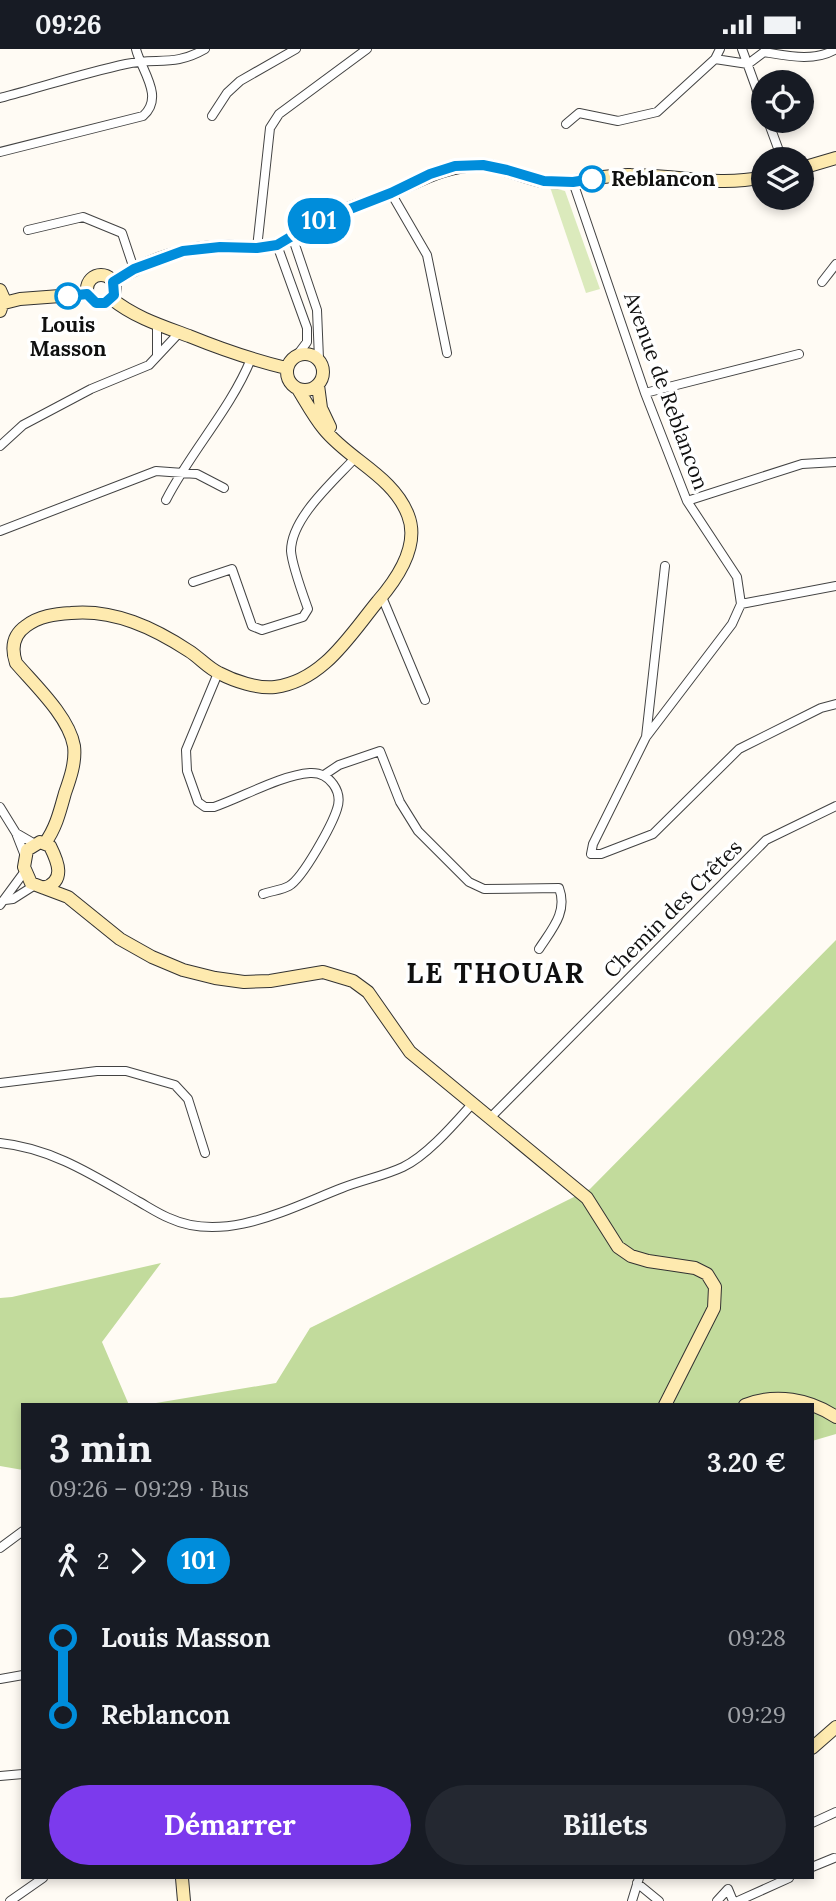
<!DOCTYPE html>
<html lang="fr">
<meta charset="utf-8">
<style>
body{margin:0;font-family:Lora,serif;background:#242831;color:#f1f3f6;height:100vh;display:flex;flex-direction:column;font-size:26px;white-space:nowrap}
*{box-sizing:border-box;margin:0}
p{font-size:23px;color:#9ea1a6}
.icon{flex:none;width:38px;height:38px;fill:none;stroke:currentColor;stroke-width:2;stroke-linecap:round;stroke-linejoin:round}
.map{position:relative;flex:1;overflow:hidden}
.details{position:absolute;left:21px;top:1354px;width:793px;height:476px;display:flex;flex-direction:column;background:#171b24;border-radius:0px;box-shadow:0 4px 10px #0003}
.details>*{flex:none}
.badge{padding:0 14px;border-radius:23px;font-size:24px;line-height:46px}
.tools{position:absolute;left:751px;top:21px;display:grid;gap:14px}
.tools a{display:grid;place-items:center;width:63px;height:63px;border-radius:50%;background:#171b24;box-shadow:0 4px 10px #0003;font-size:35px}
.map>.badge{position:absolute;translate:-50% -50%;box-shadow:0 0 0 4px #fff}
.legs{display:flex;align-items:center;gap:10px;height:77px;padding:0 28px;font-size:23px}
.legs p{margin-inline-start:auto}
.summary{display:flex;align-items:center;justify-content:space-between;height:119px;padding:0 28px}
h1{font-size:38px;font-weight:700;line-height:52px}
.primary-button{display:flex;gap:14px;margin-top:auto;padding:14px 28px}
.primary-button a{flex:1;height:80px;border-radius:42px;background:#7c3aed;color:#fff;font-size:28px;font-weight:700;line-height:80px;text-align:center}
.primary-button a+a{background:#242831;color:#f1f3f6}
ul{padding:0 28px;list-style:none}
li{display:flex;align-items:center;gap:24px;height:77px;font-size:26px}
li i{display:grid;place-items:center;width:10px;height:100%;margin:0 9px;background:currentColor}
li i::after{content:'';width:18px;height:18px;margin:-9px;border:5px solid;border-radius:50%;background:#171b24}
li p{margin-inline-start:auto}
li:first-child i{background:linear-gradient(#0000 50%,currentColor 0)}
li:last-child i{background:linear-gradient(currentColor 50%,#0000 0)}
.status{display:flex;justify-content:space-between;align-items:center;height:49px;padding:0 35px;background:#171b24;direction:ltr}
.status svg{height:19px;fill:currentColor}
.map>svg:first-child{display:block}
.green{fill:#dbeabc}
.forest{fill:#c2db9c}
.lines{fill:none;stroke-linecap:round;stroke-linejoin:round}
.street-casing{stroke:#434343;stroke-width:10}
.secondary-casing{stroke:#323232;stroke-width:14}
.street{stroke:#fff;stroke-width:8}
.secondary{stroke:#feeaaf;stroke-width:12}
.line-1-casing{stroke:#fff;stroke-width:16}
.line-1{stroke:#008ddb;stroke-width:10}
.stop-1-dot{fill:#fff;stroke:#008ddb;stroke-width:3.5}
.labels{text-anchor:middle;stroke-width:7;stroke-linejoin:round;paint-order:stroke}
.stop-label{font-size:21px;font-weight:bold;fill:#101010;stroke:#fff;text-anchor:start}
.street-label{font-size:21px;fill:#101010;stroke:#fff}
.district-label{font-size:28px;font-weight:bold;letter-spacing:2px;fill:#101010;stroke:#fff}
</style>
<div class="status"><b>09:26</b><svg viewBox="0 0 49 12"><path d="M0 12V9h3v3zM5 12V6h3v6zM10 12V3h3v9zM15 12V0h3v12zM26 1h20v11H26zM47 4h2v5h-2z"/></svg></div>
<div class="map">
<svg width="836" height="1852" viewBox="0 0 836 1852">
<rect width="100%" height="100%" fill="#fffbf4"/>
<!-- green -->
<path class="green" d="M 550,138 L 565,142 L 600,240 L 586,244 Z"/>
<!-- forest -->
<path class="forest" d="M 836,891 L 836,1385 L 812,1392 L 812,1356 L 144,1356 L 276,1334 L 310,1279 L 590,1140 Z
M 161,1214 L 102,1293 L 129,1356 L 23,1356 L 23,1421 L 0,1417 L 0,1249 L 12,1248 Z"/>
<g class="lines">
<!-- street casing -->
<g class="street-casing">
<path id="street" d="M 742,0 L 763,58
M 715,10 L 720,0
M 0,49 C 42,38 84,24 126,15 C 157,8 174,18 205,0
M 212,67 L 227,44 L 240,32 L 296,0
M 768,72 L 782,110
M 566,75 L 579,64 L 618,72 L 657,63 L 715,10 L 748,15 L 764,3 C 788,7 815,13 836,0
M 0,103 L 143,67 C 165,48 141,21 136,0
M 573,133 L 645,344 L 687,452 L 737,528 L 741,555 L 732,575 L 646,688 L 593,795 L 591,805 L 601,805 L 653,785 L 739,700 L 821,659 L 836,655
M 391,144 L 427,206 L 447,304
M 28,181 L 83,168 L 122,184 L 134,220
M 292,187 L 317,261 L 319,310
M 277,196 L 307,279 L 307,293 L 298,305
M 257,199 L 270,79 L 279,65 L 367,0
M 822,233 L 836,215
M 157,307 L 157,276
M 645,344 L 799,305
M 0,397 L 23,376 L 91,340 L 149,316 L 179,284
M 166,451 C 191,402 230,361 251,310
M 687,452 L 802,415 L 836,413
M 0,482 L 156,422 L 197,425 L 224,439
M 193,533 L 232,520 L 252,577 L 262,581 L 303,568 L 308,560 C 303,546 292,516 291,502 C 291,469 334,432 355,409
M 382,548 L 425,651
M 741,555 L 836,537
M 218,624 L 186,701 L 187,722 L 198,753 L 205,758 L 214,758 C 243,748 281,726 310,724 C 330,723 343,743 337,760 C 332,776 303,829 289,837 C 282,841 271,842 263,845
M 646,688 L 665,517
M 324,726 L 339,716 L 380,702 L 400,753 L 418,782 L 469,833 L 484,840 L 559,839 C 568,863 552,880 539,900
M 0,758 L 16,784 L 25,807
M 16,784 L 35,795
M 5,851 L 13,850 L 35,836
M 0,856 L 25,822
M 0,1034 L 97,1022 L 126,1022 L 175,1036 L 188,1050 L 205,1104
M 491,1068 L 766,791 L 836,757
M 0,1094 C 51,1099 93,1126 136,1151 C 147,1157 157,1164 169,1169 C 225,1195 290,1159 342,1139 C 362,1131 384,1127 403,1118 C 427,1107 455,1074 473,1054
M 0,1499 L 23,1482
M 0,1630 L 23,1626
M 0,1727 L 23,1725
M 812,1774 L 836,1763
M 812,1818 L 834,1809
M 637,1834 L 659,1852
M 10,1852 L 43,1829
M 632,1852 L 639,1829
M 717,1852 L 728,1840 L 733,1852
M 738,1852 L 789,1829"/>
</g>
<!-- secondary casing -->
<g class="secondary-casing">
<path id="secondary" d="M 802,119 L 836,109
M87 240a14 14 0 1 1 28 0a14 14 0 1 1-28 0Z
M 113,233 C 146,212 183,198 222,198 C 240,197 258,201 275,196 C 288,193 300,181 312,175 C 337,162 365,155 391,144 C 421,131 446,116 480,116 C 502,117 521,128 542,132 C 572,137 601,125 631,126 C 676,126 719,138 763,128
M 0,241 L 4,250 L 0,262
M 112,250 C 134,268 162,277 189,287 C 221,300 253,311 286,319
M 4,254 L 20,250 L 87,245
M287 323a18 18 0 1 1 36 0a18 18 0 1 1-36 0Z
M 318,336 L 321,359 L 330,378
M 40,793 L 50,797 C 58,813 66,832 44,839 L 31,834 L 24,818 L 27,801 Z
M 45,794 C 56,779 60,762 65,744 C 70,730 76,713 74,697 C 69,668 35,636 16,614 C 11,599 13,586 26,577 C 39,567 55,565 71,564 C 114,560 154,579 189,602 C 200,609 208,619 219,624 C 234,632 258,640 275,638 C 323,632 350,586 378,552 C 397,530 420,496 408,466 C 393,427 349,411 324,380 C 314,368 306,353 298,340
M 44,839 L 68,848 L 120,890 L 152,908 L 183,921 L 215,929 L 244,933 L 270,932 L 323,923 L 353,932 L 368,943 L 410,1003 L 587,1149 L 618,1198 L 631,1207 L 648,1212 L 695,1219 L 707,1225 L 715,1238 L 714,1259 L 665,1356
M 745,1356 C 776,1344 809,1350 836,1368
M 812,1699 L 836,1678
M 182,1829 L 184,1852"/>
</g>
<!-- street -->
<use href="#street" class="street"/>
<!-- secondary -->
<use href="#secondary" class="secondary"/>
</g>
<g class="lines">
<!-- line-1 casing -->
<g class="line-1-casing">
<path id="line-1" d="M 68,247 L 87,245 L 96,254 L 105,254 L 114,246 L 113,233 L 134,220 L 183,202 L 220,198 L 257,199 L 277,196 L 314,174 L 391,144 L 430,125 L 455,117 L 483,116 L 507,121 L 544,132 L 573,133 L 592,130"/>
</g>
<!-- line-1 -->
<use href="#line-1" class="line-1"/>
</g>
<!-- markers -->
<g class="stop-1-dot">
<circle cx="592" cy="130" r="12"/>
<circle cx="68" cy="247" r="12"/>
</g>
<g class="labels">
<!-- stop labels -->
<g class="stop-label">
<text x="611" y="137">Reblancon</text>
<text x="68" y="283" text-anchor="middle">Louis<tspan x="68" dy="24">Masson</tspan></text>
</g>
<!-- street labels -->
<g class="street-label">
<text transform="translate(666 342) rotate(70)" y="7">Avenue de Reblancon</text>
<text transform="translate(673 860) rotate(-45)" y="7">Chemin des Crêtes</text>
</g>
<!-- district labels -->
<g class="district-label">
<text x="496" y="934">LE THOUAR</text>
</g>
</g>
</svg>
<div class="tools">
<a><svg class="icon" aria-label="locate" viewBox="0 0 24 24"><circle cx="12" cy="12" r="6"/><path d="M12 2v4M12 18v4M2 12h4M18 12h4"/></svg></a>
<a><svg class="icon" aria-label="layers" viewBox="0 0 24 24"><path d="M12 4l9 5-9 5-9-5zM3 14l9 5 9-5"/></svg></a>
</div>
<b class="badge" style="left:319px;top:172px;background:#008ddb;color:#fff">101</b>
<section class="details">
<div class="summary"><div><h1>3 min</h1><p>09:26 – 09:29 · Bus</p></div><b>3.20 €</b></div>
<div class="legs"><svg class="icon" aria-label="walk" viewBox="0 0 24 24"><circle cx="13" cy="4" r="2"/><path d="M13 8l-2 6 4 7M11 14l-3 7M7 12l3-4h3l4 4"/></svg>2<svg class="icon" aria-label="forward" viewBox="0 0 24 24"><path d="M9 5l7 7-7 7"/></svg><b class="badge" style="background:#008ddb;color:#fff">101</b></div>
<ul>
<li><i style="color:#008ddb"></i><b>Louis Masson</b><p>09:28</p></li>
<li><i style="color:#008ddb"></i><b>Reblancon</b><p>09:29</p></li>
</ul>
<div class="primary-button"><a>Démarrer</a><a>Billets</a></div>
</section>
</div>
